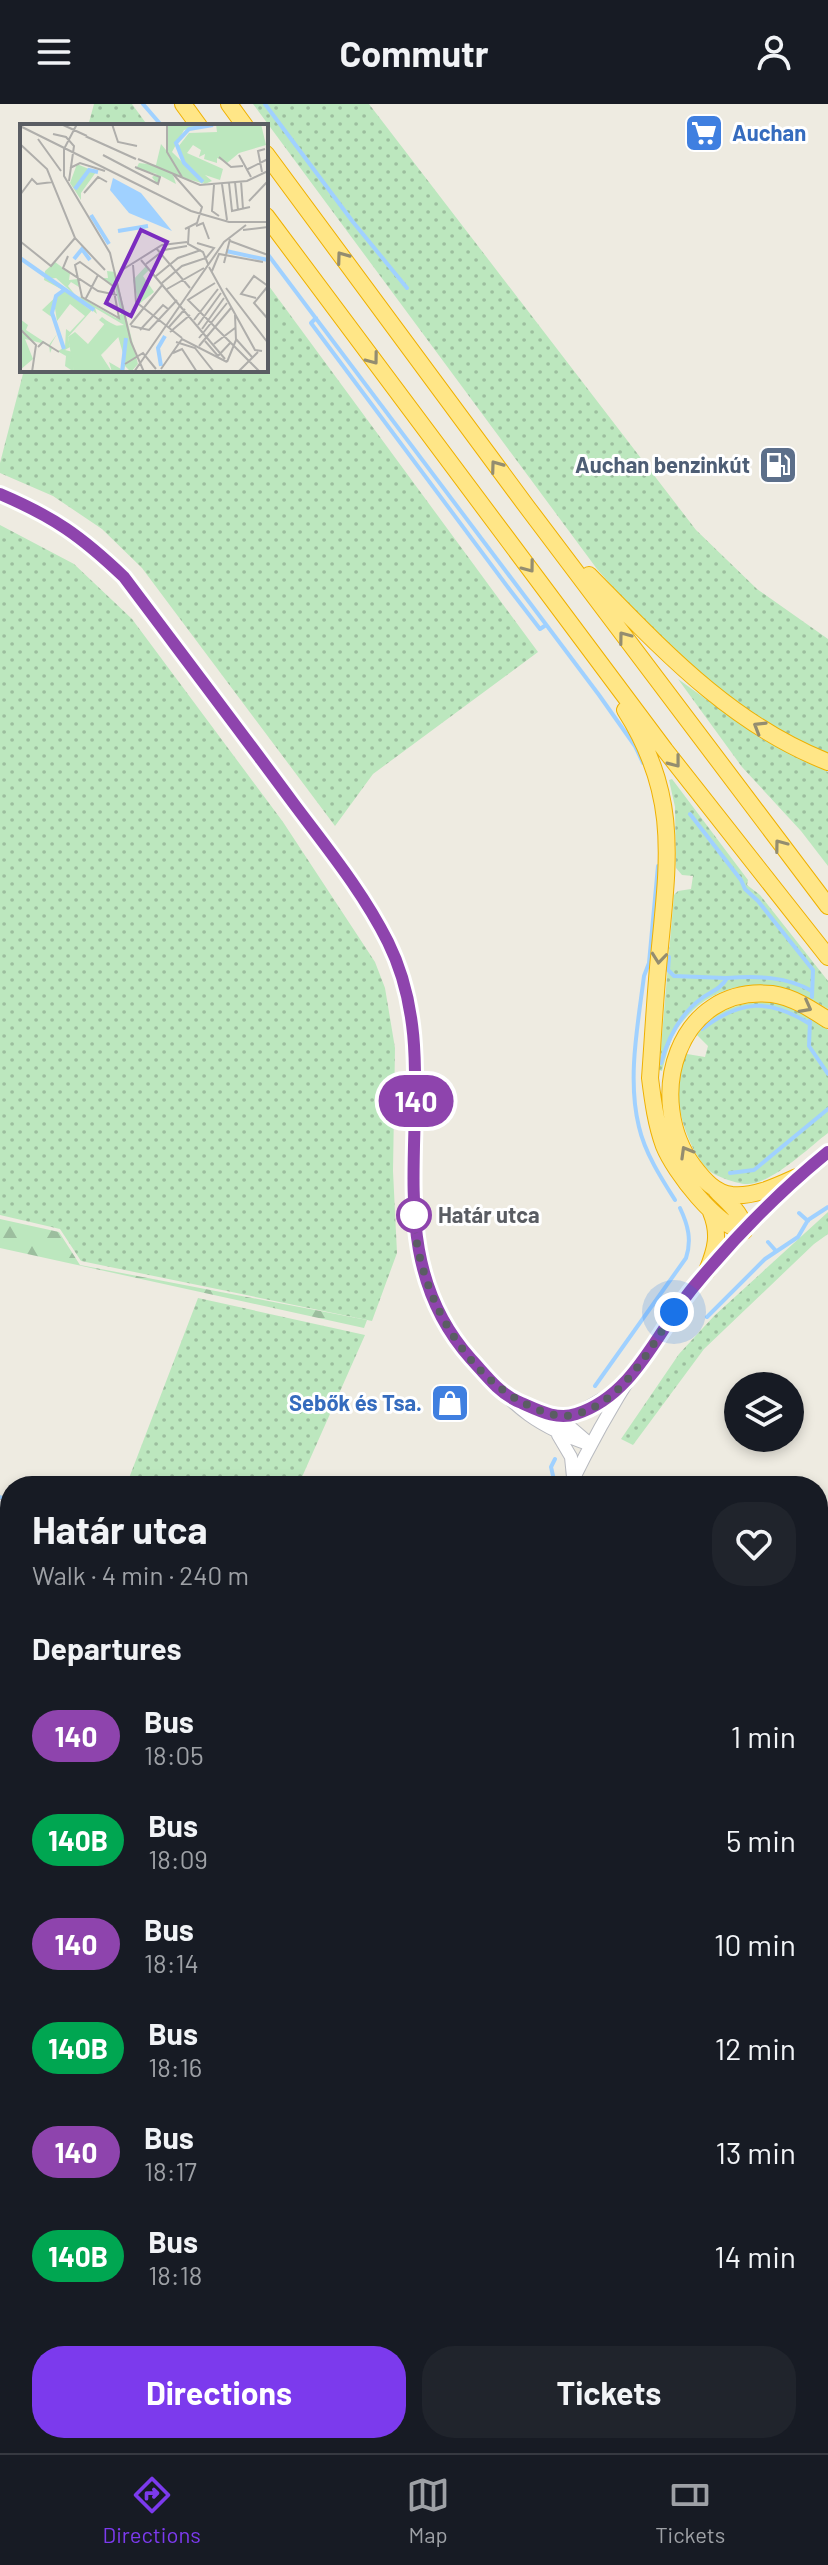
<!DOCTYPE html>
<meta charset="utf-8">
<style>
body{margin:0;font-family:Barlow,sans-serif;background:#20242c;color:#f1f3f6;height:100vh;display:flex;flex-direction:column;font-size:30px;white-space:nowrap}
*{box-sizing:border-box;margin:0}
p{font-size:26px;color:#9ea1a6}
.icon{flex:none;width:44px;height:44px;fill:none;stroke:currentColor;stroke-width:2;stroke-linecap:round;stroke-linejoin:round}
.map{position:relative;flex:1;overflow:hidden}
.sheet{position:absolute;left:0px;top:1372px;width:828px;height:978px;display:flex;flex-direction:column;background:#171b24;border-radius:32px 32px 0 0;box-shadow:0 4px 12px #0003}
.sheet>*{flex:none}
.badge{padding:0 16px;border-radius:26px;font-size:28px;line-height:52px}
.controls{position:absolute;left:724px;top:1268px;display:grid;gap:16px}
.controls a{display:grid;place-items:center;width:80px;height:80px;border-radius:50%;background:#171b24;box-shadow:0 4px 12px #0003;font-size:40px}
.you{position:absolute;width:40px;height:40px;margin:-20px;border:6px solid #fff;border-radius:50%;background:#1a73e8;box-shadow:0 0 0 12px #1a73e833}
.map>.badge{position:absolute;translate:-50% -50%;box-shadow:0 0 0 4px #fff}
h2{padding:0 32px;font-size:30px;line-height:72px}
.round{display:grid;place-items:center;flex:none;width:84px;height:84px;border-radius:32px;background:#20242c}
.head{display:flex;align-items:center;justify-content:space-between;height:136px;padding:0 32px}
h1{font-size:38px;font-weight:700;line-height:60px}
.primary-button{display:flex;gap:16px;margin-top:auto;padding:16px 32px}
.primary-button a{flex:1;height:92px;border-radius:32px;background:#7c3aed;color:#fff;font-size:32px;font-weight:700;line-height:92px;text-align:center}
.primary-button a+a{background:#20242c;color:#f1f3f6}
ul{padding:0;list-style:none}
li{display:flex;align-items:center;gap:24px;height:104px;padding:0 32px}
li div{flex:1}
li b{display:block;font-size:30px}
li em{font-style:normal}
li .badge{min-width:88px;font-weight:700;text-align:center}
header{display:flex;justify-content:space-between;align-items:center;height:104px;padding:0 32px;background:#171b24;font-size:36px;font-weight:700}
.dock{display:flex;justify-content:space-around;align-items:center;height:112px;border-top:2px solid #363941;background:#171b24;font-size:22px;color:#9ea1a6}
.dock a{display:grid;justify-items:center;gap:4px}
.dock .active{color:#7c3aed}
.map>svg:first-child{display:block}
.grass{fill:url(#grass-dots)}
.forest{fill:url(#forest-firs)}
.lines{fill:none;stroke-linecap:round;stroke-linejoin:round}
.stream{stroke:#a0d1ff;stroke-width:4}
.minor-casing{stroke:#b7b9bf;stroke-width:14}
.highway-casing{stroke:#efb000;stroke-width:18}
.minor{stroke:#fff;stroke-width:12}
.highway{stroke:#ffe687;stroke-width:16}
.rail{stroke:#b3b4b4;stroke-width:4;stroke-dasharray:2 10;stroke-linecap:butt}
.oneway{stroke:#948d70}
.line-casing{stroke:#fff;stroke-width:18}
.line{stroke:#8e44ad;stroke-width:12}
.walk{stroke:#5a5d63;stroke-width:8;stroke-dasharray:0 14.4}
.stop-dot{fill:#fff;stroke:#8e44ad;stroke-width:4}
.labels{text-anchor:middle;stroke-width:6;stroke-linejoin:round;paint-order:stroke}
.shop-label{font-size:22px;font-weight:bold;fill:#366cbe;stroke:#fff;text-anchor:start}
.service-label{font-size:22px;font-weight:bold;fill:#4e5e75;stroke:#fff;text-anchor:end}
.stop-label{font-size:22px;font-weight:bold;fill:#5a5d63;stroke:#fff;text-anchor:start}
.inset-river{fill:none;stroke:#a0d1ff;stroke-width:4}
.inset-road{fill:none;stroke:#afaeab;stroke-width:2}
.view{fill:#7b2cbf;fill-opacity:0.15;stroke:#7b2cbf;stroke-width:4}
.inset-edge{fill:none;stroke:#5a5d63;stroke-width:4}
</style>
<header><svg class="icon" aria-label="menu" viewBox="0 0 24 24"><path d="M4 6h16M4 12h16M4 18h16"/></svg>Commutr<svg class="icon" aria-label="person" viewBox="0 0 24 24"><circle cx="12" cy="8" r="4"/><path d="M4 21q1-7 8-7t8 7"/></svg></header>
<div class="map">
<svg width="828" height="2349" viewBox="0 0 828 2349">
<defs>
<pattern id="grass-dots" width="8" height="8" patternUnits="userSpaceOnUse" patternTransform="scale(2)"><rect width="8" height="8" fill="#bce7be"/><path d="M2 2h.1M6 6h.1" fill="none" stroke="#9cbe9e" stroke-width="1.8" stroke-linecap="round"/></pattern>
<pattern id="forest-firs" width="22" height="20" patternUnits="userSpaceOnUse" patternTransform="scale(2)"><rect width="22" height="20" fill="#bce7be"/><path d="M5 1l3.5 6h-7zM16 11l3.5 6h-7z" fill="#9cbe9e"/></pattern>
</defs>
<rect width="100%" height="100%" fill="#eeebe1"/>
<!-- grass -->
<path class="grass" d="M 94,0 L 132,0 L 148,22 L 88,22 Z
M 253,0 L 369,0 L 696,426 L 757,485 L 828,535 L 828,650 C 788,630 743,612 708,583 C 667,548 632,505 597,465 Z
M 266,178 L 538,548 L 373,670 L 335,722 L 142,464 L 102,425 L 53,392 L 0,369 L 0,359 L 24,266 L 266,266 Z
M 0,421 L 74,460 L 132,515 L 283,718 L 375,858 L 385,884 L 395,944 L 393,1067 L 397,1149 L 372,1217 L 81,1157 L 60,1125 L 0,1111 Z
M 678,575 L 760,634 L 828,668 L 828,762 L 801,727 L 742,663 Z
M 672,675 L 748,776 L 747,781 L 760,791 L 828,877 L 828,905 C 777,871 715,870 677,925 C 669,938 666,953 662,967 L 659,966 L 674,791 L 678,787 L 691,785 L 693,772 L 682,771 L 676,764 L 675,703 L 669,676 Z
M 772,897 C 794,903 810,911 828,926 L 828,1029 C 808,1044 771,1081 746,1080 C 738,1080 718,1073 711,1068 C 686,1049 664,974 687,950 L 705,953 L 708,942 L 697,931 C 716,904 741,898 772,897 Z
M 828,1108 L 828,1130 L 814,1140 L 704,1245 L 633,1341 L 621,1335 L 679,1250 L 714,1212 Z
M 198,1194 L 365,1231 L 298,1382 L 126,1382 Z
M 828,1562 L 828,1736 L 818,1731 L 818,1572 Z"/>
<!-- forest -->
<path class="forest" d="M 0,1115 L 59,1128 L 80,1161 L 367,1216 L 364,1224 L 0,1144 Z"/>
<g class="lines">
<!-- stream -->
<path class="stream" d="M 143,0 L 162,22
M 265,0 L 353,118 L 407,184
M 266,148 L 599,591 L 635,642 L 643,659
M 316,214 L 311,219 L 510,486 L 540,525 L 546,521
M 690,710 L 741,776 L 745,785 L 758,797 L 813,866 L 812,893
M 658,762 L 649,859 L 644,872 C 638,920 627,975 639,1023 C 645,1049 661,1074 675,1096
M 669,853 L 668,866 L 674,872 L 726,874
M 810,916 L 809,942 L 828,970
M 702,925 C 740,896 769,894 810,920
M 661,959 C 668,934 680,910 702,894 C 711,888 722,884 727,874 C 756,872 786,872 812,887
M 730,1069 L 754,1066 L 828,1005
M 799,1109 L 808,1117
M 768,1138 L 776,1147
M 707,1213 L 765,1155 L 798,1133 L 808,1116 L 828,1103
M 595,1282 L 686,1154 C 692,1136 688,1121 680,1104
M 551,1382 L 554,1376 L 551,1363 L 555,1355
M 0,1393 L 10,1397"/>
<!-- minor casing -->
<g class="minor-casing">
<path id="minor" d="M 0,390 C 54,413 82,432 124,473 C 180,547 236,621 291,696 C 325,741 361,786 387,836 C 445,947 389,1073 429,1188 C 439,1215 460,1242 479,1263 C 516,1305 538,1323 591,1341
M 513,1295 L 568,1321 L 590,1340
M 555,1312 L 576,1310 L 621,1284
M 558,1331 L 571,1353 L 573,1373
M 570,1382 C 632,1254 717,1138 828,1048
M 0,1402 L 10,1407"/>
</g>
<!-- highway casing -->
<g class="highway-casing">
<path id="highway" d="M 183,0 L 199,22
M 229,0 L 245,22
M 266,50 L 527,403 L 828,802
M 266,112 L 665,646 L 828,853
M 589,471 C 661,544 730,620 828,658
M 625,606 C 680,692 668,757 659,853 C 655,893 653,934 650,974 C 653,998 656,1020 664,1042 C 674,1067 717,1123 744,1127 C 744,1110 727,1098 716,1086
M 797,1073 C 777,1082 755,1093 732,1091 C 715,1089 704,1076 694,1063 C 643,996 677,880 772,890 C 793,893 811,905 828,916
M 707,1167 C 716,1145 720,1130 711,1108"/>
</g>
<!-- minor -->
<use href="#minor" class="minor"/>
<!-- highway -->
<use href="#highway" class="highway"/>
<!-- rail -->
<path class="rail" d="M 818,1496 L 828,1489
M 24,2349 L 34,2340"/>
</g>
<!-- one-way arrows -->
<defs><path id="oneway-chevron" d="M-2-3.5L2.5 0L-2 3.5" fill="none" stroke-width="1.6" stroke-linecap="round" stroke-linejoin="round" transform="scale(2)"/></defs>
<g class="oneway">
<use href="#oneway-chevron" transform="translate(342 153) rotate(-126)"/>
<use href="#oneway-chevron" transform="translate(373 255) rotate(53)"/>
<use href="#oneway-chevron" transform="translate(496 362) rotate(-126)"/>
<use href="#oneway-chevron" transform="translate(529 463) rotate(53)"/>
<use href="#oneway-chevron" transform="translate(624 533) rotate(-127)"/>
<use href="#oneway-chevron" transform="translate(759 623) rotate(-149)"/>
<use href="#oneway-chevron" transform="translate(675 658) rotate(52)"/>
<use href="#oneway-chevron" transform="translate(780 741) rotate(-127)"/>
<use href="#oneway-chevron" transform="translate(659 854) rotate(96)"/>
<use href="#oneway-chevron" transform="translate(806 903) rotate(28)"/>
<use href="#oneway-chevron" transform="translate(686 1048) rotate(-120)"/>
</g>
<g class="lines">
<!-- line casing -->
<g class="line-casing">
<path id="line" d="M 0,390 C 54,413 81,432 124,473 C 181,549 238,624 294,700 C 327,744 363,788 388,838 C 456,974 361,1132 471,1255 C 485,1270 498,1288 517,1297 C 536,1305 556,1317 576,1310 C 636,1291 658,1224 696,1180 C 736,1132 780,1087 828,1048"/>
</g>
<!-- line -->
<use href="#line" class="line"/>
<!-- walk -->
<path class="walk" d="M 414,1111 C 416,1181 461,1272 532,1303 C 546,1309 558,1314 573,1311 C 623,1299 648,1247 674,1208"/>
</g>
<!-- icons -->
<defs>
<g id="supermarket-square" transform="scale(2)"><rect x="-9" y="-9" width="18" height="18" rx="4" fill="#3f7fe0" stroke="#fff"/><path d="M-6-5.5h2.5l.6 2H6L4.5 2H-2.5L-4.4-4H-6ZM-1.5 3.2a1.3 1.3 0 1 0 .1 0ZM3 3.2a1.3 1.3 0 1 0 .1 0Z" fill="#fff"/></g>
<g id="fuel-square" transform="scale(2)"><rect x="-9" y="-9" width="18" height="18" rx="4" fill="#5c6f8a" stroke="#fff"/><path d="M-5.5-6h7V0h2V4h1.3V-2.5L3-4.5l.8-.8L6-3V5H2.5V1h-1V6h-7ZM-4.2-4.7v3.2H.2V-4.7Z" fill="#fff"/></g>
<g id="shop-square" transform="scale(2)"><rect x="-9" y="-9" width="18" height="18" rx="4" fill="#3f7fe0" stroke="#fff"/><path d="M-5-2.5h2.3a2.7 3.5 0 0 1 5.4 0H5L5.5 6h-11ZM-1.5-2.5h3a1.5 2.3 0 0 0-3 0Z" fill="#fff"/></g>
</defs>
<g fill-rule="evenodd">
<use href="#supermarket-square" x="704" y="29"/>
<use href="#fuel-square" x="778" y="361"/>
<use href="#shop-square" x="450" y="1299"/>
</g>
<!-- markers -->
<circle class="stop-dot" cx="414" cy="1111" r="16"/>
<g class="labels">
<!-- shop labels -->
<g class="shop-label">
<text x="732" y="37">Auchan</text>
<text x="422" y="1307" text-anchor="end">Sebők és Tsa.</text>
</g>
<!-- service labels -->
<g class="service-label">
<text x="750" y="369">Auchan benzinkút</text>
</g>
<!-- stop labels -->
<g class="stop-label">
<text x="438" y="1119">Határ utca</text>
</g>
</g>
<!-- overview -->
<g transform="translate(20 20)">
<rect width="248" height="248" fill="#eeebe1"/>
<path d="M 147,0 L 194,0 L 164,6 L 152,28 L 185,60 L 153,51 L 156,60 L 141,52 L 137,60 L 132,53 L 137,50 L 116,45 L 119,39 L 136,41 L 141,20 L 146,26 ZM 57,40 L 76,48 L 61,69 L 61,76 L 50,59 ZM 35,138 L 50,149 L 49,156 L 58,155 L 59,163 L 51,158 L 48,162 L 57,173 L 36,154 L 27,155 L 40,161 L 70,186 L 59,172 L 96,194 L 101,190 L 96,166 L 82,154 L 88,154 L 87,147 L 95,148 L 118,240 L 111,248 L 105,242 L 104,248 L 92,248 L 89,238 L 101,245 L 104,233 L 98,212 L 81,232 L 98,211 L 79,196 L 82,193 L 94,202 L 104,201 L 75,184 L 77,190 L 72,186 L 48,213 L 50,223 L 45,226 L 53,228 L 54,248 L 45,242 L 46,232 L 32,224 L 30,229 L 29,221 L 37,210 L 30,222 L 38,227 L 45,223 L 46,205 L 50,208 L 65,192 L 50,180 L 37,197 L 34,178 L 33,194 L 22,186 L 43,166 L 24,156 L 25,147 ZM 126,142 L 129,146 L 123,152 L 134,168 L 119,180 L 113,156 Z" fill="#bce7be"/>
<path d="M 196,0 L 241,0 L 246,21 L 219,29 L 207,39 L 197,34 L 197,39 L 184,35 L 185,30 L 179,33 L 181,26 L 173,21 L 167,29 L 203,45 L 200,56 L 185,51 L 192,57 L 185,60 L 164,40 L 158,23 L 169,9 L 197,8 ZM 0,195 L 8,201 L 6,206 L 29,221 L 5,215 L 13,235 L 0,246 Z" fill="#bce7be"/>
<path d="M 87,197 L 105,206 L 81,231 L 92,248 L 54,248 L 48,213 L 55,208 L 68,220 Z" fill="#bce7be"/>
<path d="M 93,54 L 121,69 L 152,107 L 109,89 L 90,66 Z" fill="#a0d1ff"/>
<path class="inset-river" d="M 183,58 L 164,39 L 156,19 L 169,5 L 193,1M 55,65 L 69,46 L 78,48M 71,91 L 89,120M 98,107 L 128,102M 206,127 L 248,136M 0,134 L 74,186M 54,135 L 62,125 L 70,136M 44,225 L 32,189 L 36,172 L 44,166M 141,242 L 138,224 L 145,212M 102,248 L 106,214"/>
<path class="inset-road" d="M 41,0 L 67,12M 57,0 L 44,25 L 44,52 L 90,129 L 111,218 L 124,248M 92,0 L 98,18 L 117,22M 147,0 L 147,28 L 162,53M 0,2 L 171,87 L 209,98 L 248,98M 33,10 L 46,13 L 54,22 L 49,57M 65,12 L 116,35M 18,15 L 41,47M 0,20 L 27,45 L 55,114 L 85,146M 83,31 L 138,60 L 140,53 L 115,43M 219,31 L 231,53M 199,33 L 211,43 L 223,42M 118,35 L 180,61 L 227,57 L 248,47M 50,44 L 60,39 L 85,47M 226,46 L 248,35M 242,48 L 238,27 L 245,25M 153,50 L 182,83 L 177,99 L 165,105M 221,57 L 223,85M 215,58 L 218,86M 209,59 L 212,87 L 230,83M 202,60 L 207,96M 194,61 L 192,87 L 199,92M 64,69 L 78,53 L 87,58M 0,71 L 12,55 L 17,60 L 33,58M 229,77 L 248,57M 176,102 L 183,99 L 189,115M 169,103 L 168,120 L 183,128 L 188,140M 223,106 L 248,103M 210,117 L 248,131M 1,118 L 31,142 L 55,114M 136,124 L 170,164M 48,132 L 43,144 L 78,167 L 97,171M 121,136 L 205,235M 60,138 L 93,162 L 99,194 L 62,173 L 55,141 ZM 204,139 L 210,115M 126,140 L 144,126 L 167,122M 113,141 L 116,178 L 162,214M 189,143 L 235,226 L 242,227M 102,146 L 142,121 L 167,118M 192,147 L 199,130 L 243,138M 136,152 L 158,134 L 181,126M 142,159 L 162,142 L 186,134 L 194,124 L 177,119M 195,159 L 168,176 L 239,247M 248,162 L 234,179 L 248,195M 206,164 L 248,219M 147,165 L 184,144M 236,174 L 221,170 L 234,152 L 248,162M 65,176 L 78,151M 174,196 L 198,165M 110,201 L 143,160M 178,201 L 201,169M 111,202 L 129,206 L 157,176M 149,203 L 165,185M 0,205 L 16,221 L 12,248M 182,205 L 204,174M 120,206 L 143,181 L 148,185M 150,208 L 170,191M 179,214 L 207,179M 216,215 L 232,233M 185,217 L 198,232 L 211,218M 156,218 L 175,224 L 194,248M 194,220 L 215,204M 179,222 L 211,184M 18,223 L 23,218 L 39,228M 153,229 L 162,225 L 177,248M 207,238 L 216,216 L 215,191M 105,240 L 123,229 L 136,245M 141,245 L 162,215 L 207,238M 114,248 L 204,118 L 226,101M 218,248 L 238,228"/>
<path class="view" d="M 121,106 L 147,118 L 111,192 L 86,179 Z"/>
<rect width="248" height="248" class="inset-edge"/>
</g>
</svg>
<div class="controls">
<a><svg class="icon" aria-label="layers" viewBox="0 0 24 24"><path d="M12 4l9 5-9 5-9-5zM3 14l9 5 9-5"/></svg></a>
</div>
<div class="you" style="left:674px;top:1208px"></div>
<b class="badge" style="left:416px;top:997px;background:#8e44ad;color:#fff">140</b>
<section class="sheet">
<div class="head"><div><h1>Határ utca</h1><p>Walk · 4 min · 240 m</p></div><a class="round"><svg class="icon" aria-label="heart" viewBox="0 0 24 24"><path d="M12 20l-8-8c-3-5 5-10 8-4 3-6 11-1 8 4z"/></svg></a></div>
<h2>Departures</h2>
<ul>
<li><span class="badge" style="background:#8e44ad;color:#fff">140</span><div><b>Bus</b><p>18:05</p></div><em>1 min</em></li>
<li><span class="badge" style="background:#00a651;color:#fff">140B</span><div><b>Bus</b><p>18:09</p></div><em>5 min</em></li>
<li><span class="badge" style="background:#8e44ad;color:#fff">140</span><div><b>Bus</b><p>18:14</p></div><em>10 min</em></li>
<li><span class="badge" style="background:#00a651;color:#fff">140B</span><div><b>Bus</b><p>18:16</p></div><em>12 min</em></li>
<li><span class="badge" style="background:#8e44ad;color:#fff">140</span><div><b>Bus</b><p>18:17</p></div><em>13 min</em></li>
<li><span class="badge" style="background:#00a651;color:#fff">140B</span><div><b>Bus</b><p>18:18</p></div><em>14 min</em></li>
</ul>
<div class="primary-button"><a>Directions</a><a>Tickets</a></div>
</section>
</div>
<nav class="dock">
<a class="active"><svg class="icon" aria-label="directions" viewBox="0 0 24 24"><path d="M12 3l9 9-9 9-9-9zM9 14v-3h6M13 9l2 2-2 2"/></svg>Directions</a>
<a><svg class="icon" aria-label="map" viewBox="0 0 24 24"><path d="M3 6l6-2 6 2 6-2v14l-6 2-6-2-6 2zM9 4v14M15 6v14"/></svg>Map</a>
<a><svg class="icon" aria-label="tickets" viewBox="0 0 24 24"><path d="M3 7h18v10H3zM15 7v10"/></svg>Tickets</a>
</nav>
